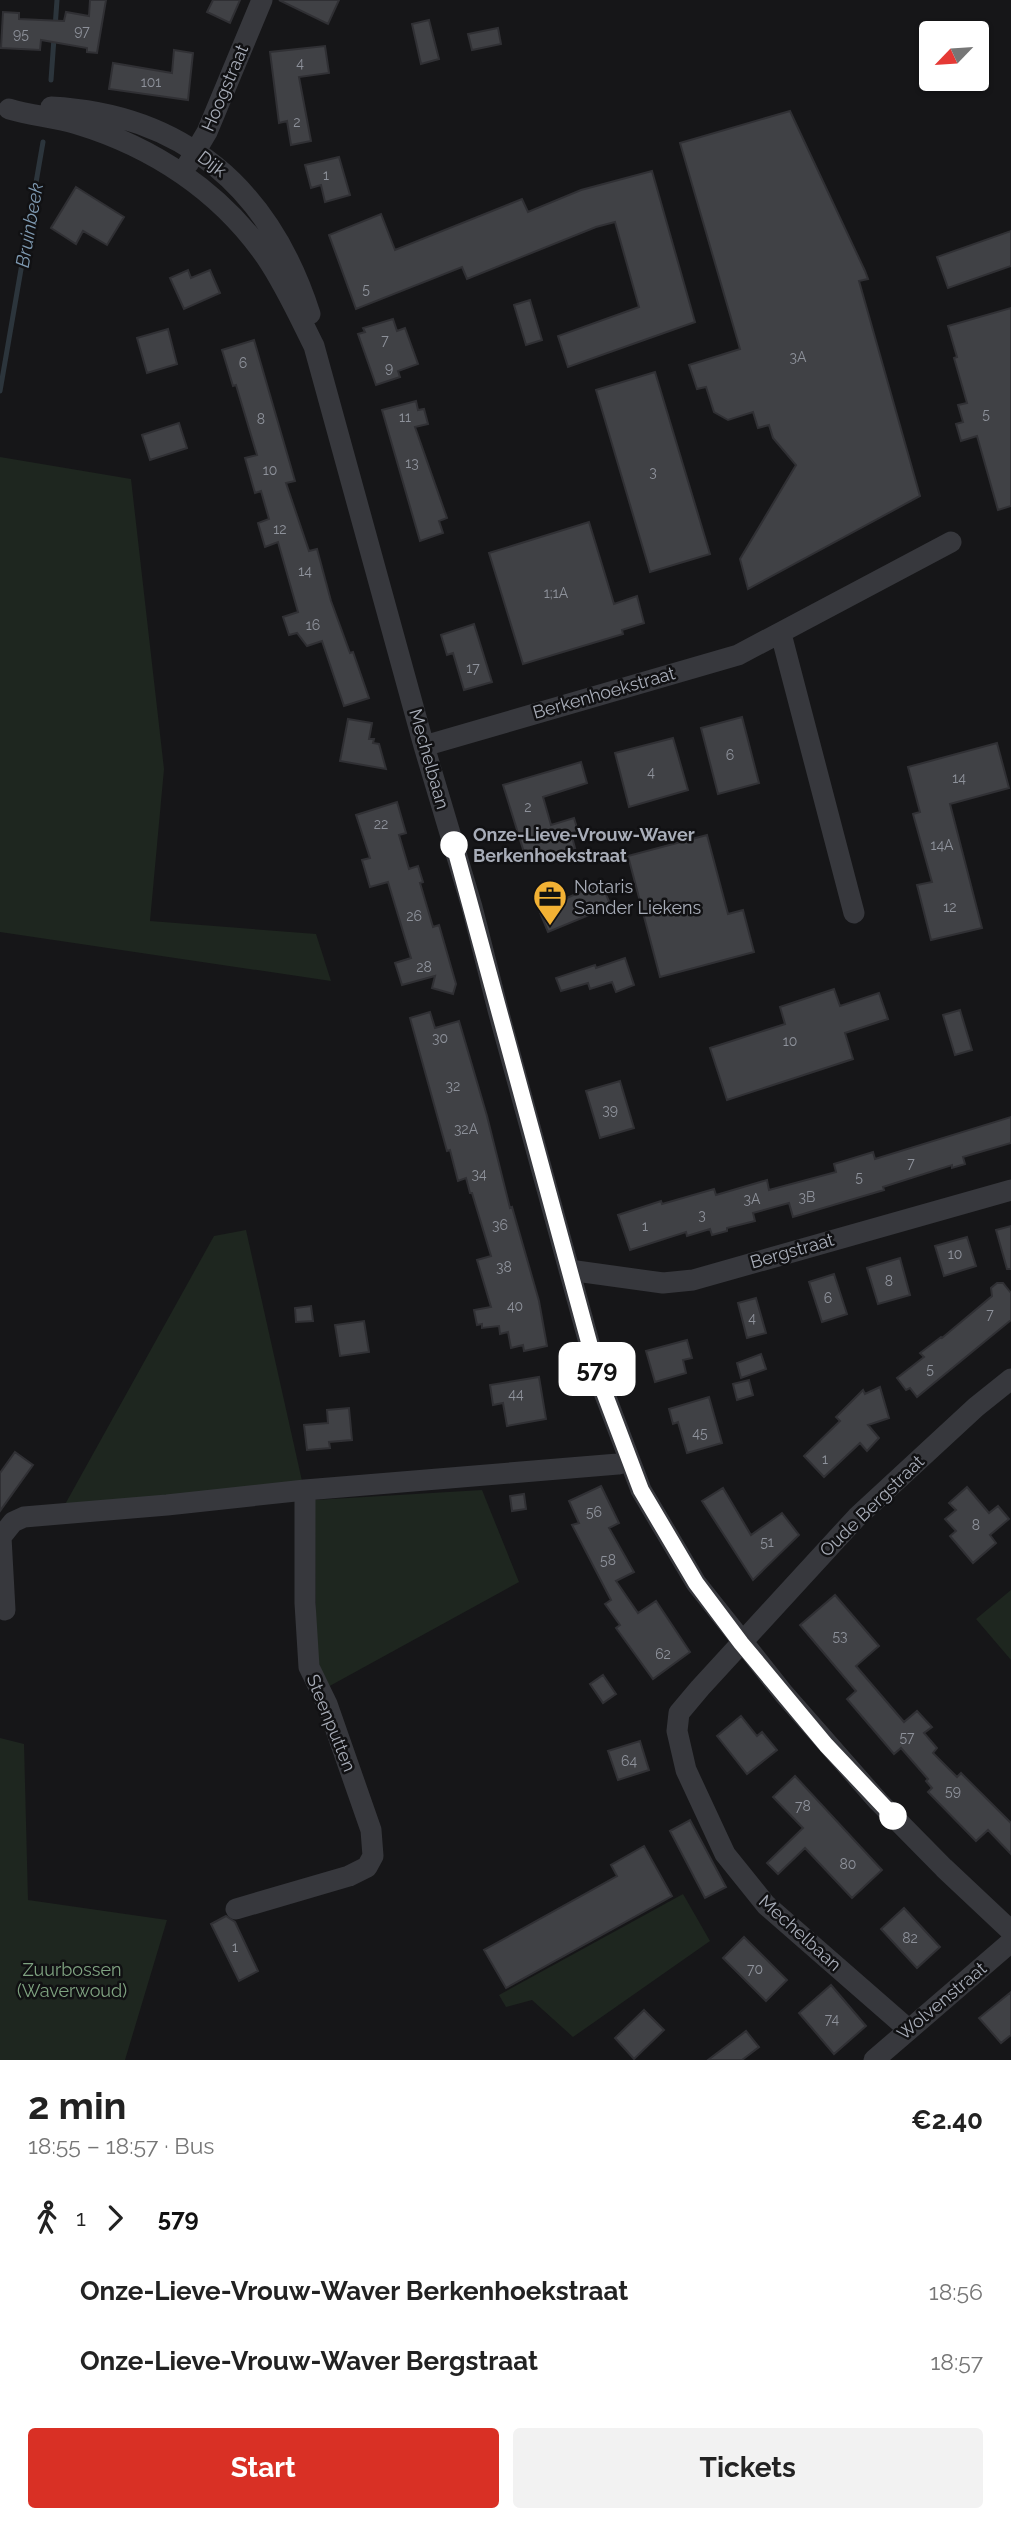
<!DOCTYPE html>
<meta charset="utf-8">
<style>
body{margin:0;font-family:Raleway,sans-serif;background:#f2f2f2;color:#222;height:100vh;display:flex;flex-direction:column;font-size:26px;white-space:nowrap}
*{box-sizing:border-box;margin:0}
p{font-size:23px;color:#767676}
.icon{flex:none;width:38px;height:38px;fill:none;stroke:currentColor;stroke-width:2;stroke-linecap:round;stroke-linejoin:round}
.map{position:relative;height:2060px;overflow:hidden}
.drawer{display:flex;flex-direction:column;background:#fff;flex:1}
.drawer>*{flex:none}
.badge{padding:0 14px;border-radius:10px;font-size:24px;line-height:46px}
.needle{width:46px;rotate:245deg}
.fabs{position:absolute;left:919px;top:21px;display:grid;gap:14px}
.fabs a{display:grid;place-items:center;width:70px;height:70px;border-radius:7px;background:#fff;box-shadow:0 2px 5px #0004;font-size:35px}
.map>.badge{position:absolute;translate:-50% -50%;box-shadow:0 0 0 4px #fff}
.legs{display:flex;align-items:center;gap:10px;height:77px;padding:0 28px;font-size:23px}
.legs p{margin-inline-start:auto}
.headline{display:flex;align-items:center;justify-content:space-between;height:119px;padding:0 28px}
h1{font-size:38px;font-weight:700;line-height:52px}
.cta{display:flex;gap:14px;margin-top:auto;padding:14px 28px}
.cta a{flex:1;height:80px;border-radius:7px;background:#d93025;color:#fff;font-size:28px;font-weight:700;line-height:80px;text-align:center}
.cta a+a{background:#f2f2f2;color:#222}
ul{padding:0 28px;list-style:none}
li{display:flex;align-items:center;gap:24px;height:70px;font-size:26px}
li i{display:grid;place-items:center;width:10px;height:100%;margin:0 9px;background:currentColor}
li i::after{content:'';width:18px;height:18px;margin:-9px;border:5px solid;border-radius:50%;background:#fff}
li p{margin-inline-start:auto}
li:first-child i{background:linear-gradient(#0000 50%,currentColor 0)}
li:last-child i{background:linear-gradient(currentColor 50%,#0000 0)}
.map>svg:first-child{display:block}
.green{fill:#1e261f}
.lines{fill:none;stroke-linecap:round;stroke-linejoin:round}
.stream{stroke:#2c353c;stroke-width:5}
.building{fill:#404145;stroke:#303034;stroke-width:2}
.minor{stroke:#37383d;stroke-width:21}
.line-1-casing{stroke:#fff;stroke-width:16}
.line-1{stroke:#fff;stroke-width:10}
.stop-1-dot{fill:#fff;stroke:#fff;stroke-width:3.5}
.labels{text-anchor:middle;stroke-width:5;stroke-linejoin:round;paint-order:stroke}
.number-label{font-size:14px;fill:#8e929b}
.street-label{font-size:18px;fill:#a8adb8;stroke:#111113}
.stop-label{font-size:18px;font-weight:bold;fill:#a8adb8;stroke:#111113;text-anchor:start}
.poi-label{font-size:18px;fill:#a8adb8;stroke:#111113;text-anchor:start}
.park-label{font-size:18px;fill:#7fa381;stroke:#111113}
.water-label{font-size:19px;font-style:italic;fill:#7f9bb3;stroke:#111113}
</style>
<div class="map">
<svg width="1011" height="2060" viewBox="0 0 1011 2060">
<rect width="100%" height="100%" fill="#161618"/>
<!-- green -->
<path class="green" d="M 0,457 L 131,479 L 164,769 L 150,921 L 316,934 L 331,981 L 0,932 Z
M 246,1230 L 302,1481 L 63,1508 L 214,1236 Z
M 482,1490 L 519,1582 L 326,1688 L 316,1654 L 315,1500 Z
M 1011,1590 L 1011,1660 L 976,1619 Z
M 0,1738 L 24,1744 L 28,1900 L 167,1920 L 125,2060 L 0,2060 Z
M 683,1894 L 710,1941 L 573,2037 L 532,2000 L 506,2007 L 499,1995 Z"/>
<g class="lines">
<!-- stream -->
<path class="stream" d="M 55,28 L 57,0
M 51,80 L 54,38
M 0,391 L 43,142"/>
</g>
<!-- building -->
<path class="building" d="M 90,0 L 106,0 L 97,53 L 87,52 L 87,48 L 41,40 L 40,50 L 1,48 L 3,12 L 19,13 L 19,19 L 64,21 L 66,12 L 89,16 Z
M 213,0 L 240,0 L 230,23 L 207,12 Z
M 279,0 L 339,0 L 328,24 Z
M 429,20 L 439,59 L 421,64 L 412,24 Z
M 498,28 L 501,44 L 472,50 L 468,34 Z
M 325,46 L 329,73 L 299,77 L 311,141 L 291,145 L 287,121 L 279,123 L 270,52 Z
M 174,50 L 193,53 L 188,100 L 109,89 L 113,63 L 172,73 Z
M 790,111 L 865,271 L 868,279 L 859,281 L 920,496 L 748,589 L 740,559 L 796,465 L 773,438 L 769,425 L 758,428 L 753,412 L 728,420 L 714,412 L 706,387 L 697,389 L 689,365 L 740,349 L 680,143 Z
M 339,157 L 350,195 L 325,202 L 321,185 L 311,188 L 305,165 Z
M 652,171 L 695,322 L 568,367 L 558,336 L 639,307 L 615,222 L 596,227 L 467,279 L 462,267 L 356,309 L 329,235 L 381,214 L 395,250 L 522,199 L 528,212 L 581,190 Z
M 76,187 L 124,217 L 107,245 L 83,231 L 76,244 L 51,228 Z
M 1011,231 L 1011,266 L 948,288 L 937,257 Z
M 188,270 L 191,278 L 210,270 L 220,293 L 184,309 L 170,278 Z
M 530,300 L 542,340 L 526,345 L 514,305 Z
M 1011,308 L 1011,506 L 998,510 L 977,436 L 961,441 L 956,424 L 963,422 L 958,405 L 967,403 L 954,358 L 957,357 L 948,326 Z
M 393,319 L 397,331 L 405,328 L 418,364 L 398,371 L 400,377 L 376,385 L 358,334 L 365,332 L 363,328 Z
M 168,329 L 177,364 L 147,373 L 137,338 Z
M 254,340 L 295,481 L 286,483 L 309,551 L 317,549 L 331,601 L 350,653 L 353,652 L 369,698 L 344,706 L 322,641 L 307,646 L 297,633 L 289,635 L 283,617 L 298,612 L 278,542 L 265,547 L 258,523 L 269,519 L 261,491 L 255,493 L 245,458 L 257,455 L 236,385 L 233,386 L 222,350 Z
M 655,372 L 710,554 L 650,572 L 596,390 Z
M 416,401 L 418,410 L 424,409 L 428,424 L 415,427 L 447,518 L 439,521 L 443,533 L 420,541 L 382,410 Z
M 179,423 L 187,448 L 150,460 L 142,435 Z
M 589,522 L 614,604 L 637,596 L 644,623 L 622,630 L 623,634 L 523,664 L 489,553 Z
M 474,624 L 492,682 L 464,690 L 453,653 L 447,655 L 441,635 Z
M 742,717 L 759,783 L 718,794 L 701,728 Z
M 348,719 L 372,723 L 369,739 L 374,739 L 373,743 L 379,744 L 386,769 L 340,761 Z
M 673,738 L 688,790 L 629,807 L 615,753 Z
M 997,743 L 1009,788 L 950,804 L 982,928 L 931,940 L 917,885 L 932,882 L 913,814 L 920,812 L 908,767 Z
M 581,762 L 587,783 L 543,797 L 551,825 L 574,818 L 578,831 L 571,833 L 575,848 L 527,862 L 503,785 Z
M 397,802 L 406,833 L 399,835 L 409,869 L 418,866 L 423,882 L 420,883 L 433,927 L 439,925 L 456,984 L 453,994 L 432,988 L 435,976 L 402,985 L 395,963 L 411,958 L 388,882 L 370,887 L 362,860 L 370,858 L 356,815 Z
M 707,835 L 728,914 L 743,910 L 754,952 L 660,977 L 628,856 Z
M 601,883 L 611,906 L 548,932 L 539,910 Z
M 625,958 L 634,985 L 616,992 L 612,982 L 590,989 L 588,983 L 561,991 L 556,978 L 595,965 L 596,968 Z
M 834,989 L 840,1006 L 879,993 L 888,1019 L 845,1033 L 853,1059 L 727,1100 L 710,1048 L 785,1024 L 780,1007 Z
M 960,1010 L 972,1050 L 955,1055 L 943,1015 Z
M 430,1012 L 435,1028 L 459,1021 L 487,1116 L 510,1208 L 512,1207 L 539,1301 L 547,1346 L 524,1351 L 523,1345 L 511,1348 L 508,1332 L 500,1334 L 499,1326 L 482,1328 L 482,1324 L 477,1325 L 474,1310 L 491,1307 L 477,1260 L 491,1256 L 472,1193 L 470,1193 L 466,1178 L 458,1181 L 450,1150 L 447,1151 L 410,1018 Z
M 620,1081 L 634,1128 L 600,1138 L 586,1091 Z
M 1011,1117 L 1011,1143 L 963,1157 L 965,1164 L 952,1168 L 952,1165 L 883,1187 L 884,1190 L 793,1217 L 789,1203 L 753,1213 L 755,1221 L 727,1228 L 727,1231 L 712,1235 L 710,1229 L 687,1236 L 686,1232 L 630,1250 L 618,1215 L 661,1201 L 662,1204 L 714,1189 L 716,1195 L 767,1180 L 769,1190 L 836,1172 L 834,1164 L 873,1152 L 875,1159 Z
M 1011,1226 L 1011,1269 L 1007,1269 L 996,1230 Z
M 967,1237 L 976,1266 L 944,1276 L 935,1246 Z
M 900,1258 L 910,1295 L 878,1304 L 867,1268 Z
M 834,1274 L 847,1314 L 822,1322 L 809,1282 Z
M 997,1283 L 1003,1283 L 1011,1293 L 1011,1320 L 917,1397 L 910,1388 L 906,1390 L 897,1378 L 924,1357 L 920,1353 L 941,1337 L 942,1338 L 992,1296 L 991,1288 Z
M 756,1298 L 766,1333 L 747,1338 L 738,1303 Z
M 311,1306 L 313,1321 L 296,1322 L 295,1308 Z
M 364,1321 L 369,1352 L 340,1356 L 335,1325 Z
M 687,1340 L 692,1358 L 683,1360 L 686,1373 L 655,1382 L 646,1351 Z
M 761,1354 L 766,1369 L 741,1378 L 737,1363 Z
M 539,1377 L 546,1419 L 507,1426 L 503,1403 L 493,1405 L 490,1385 Z
M 749,1380 L 753,1395 L 737,1400 L 733,1384 Z
M 880,1387 L 889,1418 L 868,1425 L 879,1438 L 867,1451 L 860,1443 L 824,1477 L 804,1456 L 840,1421 L 836,1417 L 863,1390 L 865,1394 Z
M 709,1397 L 722,1443 L 687,1453 L 678,1422 L 673,1424 L 669,1409 Z
M 349,1408 L 352,1440 L 329,1442 L 330,1448 L 307,1450 L 304,1425 L 328,1423 L 327,1410 Z
M 15,1452 L 33,1465 L 0,1511 L 0,1473 Z
M 601,1486 L 619,1523 L 609,1528 L 634,1572 L 616,1581 L 638,1613 L 656,1601 L 690,1652 L 653,1679 L 616,1628 L 620,1625 L 605,1604 L 611,1600 L 572,1525 L 579,1523 L 569,1501 Z
M 967,1487 L 989,1513 L 998,1506 L 1009,1519 L 990,1535 L 996,1543 L 973,1563 L 950,1536 L 956,1531 L 945,1519 L 956,1510 L 949,1503 Z
M 723,1488 L 751,1535 L 782,1513 L 799,1535 L 753,1580 L 702,1501 Z
M 524,1494 L 526,1509 L 512,1511 L 510,1496 Z
M 835,1595 L 879,1646 L 856,1666 L 904,1722 L 917,1711 L 932,1727 L 924,1733 L 937,1748 L 933,1753 L 957,1777 L 961,1773 L 1011,1823 L 1011,1854 L 988,1830 L 976,1841 L 928,1792 L 932,1788 L 926,1781 L 928,1779 L 901,1748 L 894,1754 L 847,1699 L 856,1691 L 800,1625 Z
M 603,1675 L 616,1694 L 603,1703 L 590,1684 Z
M 741,1716 L 757,1736 L 762,1732 L 777,1750 L 747,1774 L 717,1736 Z
M 640,1741 L 649,1770 L 618,1780 L 608,1751 Z
M 795,1776 L 882,1870 L 852,1898 L 805,1848 L 778,1874 L 767,1863 L 803,1828 L 773,1797 Z
M 690,1820 L 726,1887 L 705,1898 L 670,1831 Z
M 644,1846 L 672,1896 L 506,1988 L 484,1950 L 617,1876 L 611,1865 Z
M 904,1908 L 940,1947 L 917,1968 L 881,1929 Z
M 226,1916 L 235,1922 L 258,1971 L 239,1981 L 211,1924 Z
M 744,1937 L 787,1980 L 766,2001 L 723,1958 Z
M 831,1985 L 866,2026 L 834,2054 L 799,2013 Z
M 1011,1992 L 1011,2035 L 1001,2043 L 979,2018 Z
M 644,2010 L 664,2030 L 634,2059 L 615,2038 Z
M 746,2031 L 759,2047 L 742,2060 L 708,2060 Z"/>
<g class="lines">
<!-- minor -->
<path class="minor" d="M 51,107 C 184,114 270,189 310,314
M 9,109 C 32,116 55,117 77,124 C 153,147 220,191 266,257 C 285,285 299,316 314,346 L 424,746 L 472,907 L 498,1010 L 599,1379 L 641,1490 L 696,1583 L 784,1694 L 878,1801 L 944,1868 L 1011,1931
M 188,164 L 207,132 L 262,0
M 781,634 L 854,913
M 424,746 L 738,655 L 951,542
M 569,1270 L 663,1283 L 693,1280 L 1011,1190
M 5,1610 L 1,1537 L 13,1522 L 24,1517 L 167,1505 L 305,1490 L 618,1464 L 629,1461
M 236,1909 L 349,1876 L 367,1867 L 373,1856 L 371,1830 L 327,1704 L 309,1667 L 305,1603 L 305,1490
M 908,2029 L 766,1905 L 725,1854 L 686,1770 L 677,1731 L 679,1713 L 700,1688 L 857,1517 L 976,1407 L 1011,1379
M 874,2060 L 1011,1942"/>
</g>
<g class="lines">
<!-- line-1 casing -->
<g class="line-1-casing">
<path id="line-1" d="M 454,845 L 599,1379 L 641,1490 L 696,1583 L 741,1643 L 826,1745 L 893,1816"/>
</g>
<!-- line-1 -->
<use href="#line-1" class="line-1"/>
</g>
<!-- icons -->
<defs>
<g id="office-pin" transform="scale(1.75)"><path d="M0 17L-7.5 6A9.5 9.5 0 1 1 7.5 6Z" fill="#f2b134" stroke="#111113"/><path d="M-6-3h4V-5.5h4V-3h4V5H-6ZM-1-4.5V-3h2v-1.5ZM-6 0V1H6V0Z" fill="#111"/></g>
</defs>
<g fill-rule="evenodd">
<use href="#office-pin" x="550" y="897"/>
</g>
<!-- markers -->
<g class="stop-1-dot">
<circle cx="454" cy="845" r="12"/>
<circle cx="893" cy="1816" r="12"/>
</g>
<g class="labels">
<!-- number labels -->
<g class="number-label">
<text x="82" y="36">97</text>
<text x="21" y="39">95</text>
<text x="300" y="68">4</text>
<text x="151" y="87">101</text>
<text x="297" y="127">2</text>
<text x="326" y="180">1</text>
<text x="366" y="294">5</text>
<text x="385" y="345">7</text>
<text x="798" y="362">3A</text>
<text x="243" y="368">6</text>
<text x="389" y="373">9</text>
<text x="986" y="419">5</text>
<text x="405" y="422">11</text>
<text x="261" y="424">8</text>
<text x="412" y="468">13</text>
<text x="270" y="475">10</text>
<text x="653" y="477">3</text>
<text x="280" y="534">12</text>
<text x="305" y="576">14</text>
<text x="556" y="598">1;1A</text>
<text x="313" y="630">16</text>
<text x="473" y="673">17</text>
<text x="730" y="760">6</text>
<text x="651" y="777">4</text>
<text x="959" y="783">14</text>
<text x="528" y="812">2</text>
<text x="381" y="829">22</text>
<text x="942" y="850">14A</text>
<text x="950" y="912">12</text>
<text x="414" y="921">26</text>
<text x="424" y="972">28</text>
<text x="440" y="1043">30</text>
<text x="790" y="1046">10</text>
<text x="453" y="1091">32</text>
<text x="610" y="1115">39</text>
<text x="466" y="1134">32A</text>
<text x="911" y="1168">7</text>
<text x="479" y="1179">34</text>
<text x="859" y="1182">5</text>
<text x="807" y="1202">3B</text>
<text x="752" y="1204">3A</text>
<text x="702" y="1220">3</text>
<text x="500" y="1230">36</text>
<text x="645" y="1231">1</text>
<text x="955" y="1259">10</text>
<text x="504" y="1272">38</text>
<text x="889" y="1286">8</text>
<text x="828" y="1303">6</text>
<text x="515" y="1311">40</text>
<text x="990" y="1319">7</text>
<text x="752" y="1323">4</text>
<text x="930" y="1374">5</text>
<text x="516" y="1399">44</text>
<text x="700" y="1438">45</text>
<text x="825" y="1464">1</text>
<text x="594" y="1517">56</text>
<text x="976" y="1530">8</text>
<text x="767" y="1547">51</text>
<text x="608" y="1565">58</text>
<text x="840" y="1641">53</text>
<text x="663" y="1659">62</text>
<text x="907" y="1742">57</text>
<text x="629" y="1766">64</text>
<text x="953" y="1796">59</text>
<text x="803" y="1811">78</text>
<text x="848" y="1869">80</text>
<text x="910" y="1943">82</text>
<text x="235" y="1952">1</text>
<text x="755" y="1974">70</text>
<text x="832" y="2024">74</text>
</g>
<!-- street labels -->
<g class="street-label">
<text transform="translate(225 88) rotate(-67)" y="6">Hoogstraat</text>
<text transform="translate(212 164) rotate(37)" y="6">Dijk</text>
<text transform="translate(604 693) rotate(-16)" y="6">Berkenhoekstraat</text>
<text transform="translate(429 759) rotate(74)" y="6">Mechelbaan</text>
<text transform="translate(792 1251) rotate(-16)" y="6">Bergstraat</text>
<text transform="translate(872 1506) rotate(-44)" y="6">Oude Bergstraat</text>
<text transform="translate(331 1723) rotate(68)" y="6">Steenputten</text>
<text transform="translate(800 1933) rotate(42)" y="6">Mechelbaan</text>
<text transform="translate(942 2001) rotate(-40)" y="6">Wolvenstraat</text>
</g>
<!-- stop labels -->
<g class="stop-label">
<text x="473" y="841">Onze-Lieve-Vrouw-Waver<tspan x="473" dy="21">Berkenhoekstraat</tspan></text>
</g>
<!-- poi labels -->
<g class="poi-label">
<text x="574" y="893">Notaris<tspan x="574" dy="21">Sander Liekens</tspan></text>
</g>
<!-- park labels -->
<g class="park-label">
<text x="72" y="1976">Zuurbossen<tspan x="72" dy="21">(Waverwoud)</tspan></text>
</g>
<!-- water labels -->
<g class="water-label">
<text transform="translate(29 225) rotate(-80)" y="7">Bruinbeek</text>
</g>
</g>
</svg>
<div class="fabs">
<a><svg class="needle" viewBox="-14 -14 28 28"><path d="M0-13l5 13h-10z" fill="#e53935"/><path d="M0 13l5-13h-10z" fill="#767676"/></svg></a>
</div>
<b class="badge" style="left:597px;top:1369px;background:#fff;color:#111">579</b>
</div>
<section class="drawer">
<div class="headline"><div><h1>2 min</h1><p>18:55 – 18:57 · Bus</p></div><b>€2.40</b></div>
<div class="legs"><svg class="icon" aria-label="walk" viewBox="0 0 24 24"><circle cx="13" cy="4" r="2"/><path d="M13 8l-2 6 4 7M11 14l-3 7M7 12l3-4h3l4 4"/></svg>1<svg class="icon" aria-label="forward" viewBox="0 0 24 24"><path d="M9 5l7 7-7 7"/></svg><b class="badge" style="background:#fff;color:#111">579</b></div>
<ul>
<li><i style="color:#fff"></i><b>Onze-Lieve-Vrouw-Waver Berkenhoekstraat</b><p>18:56</p></li>
<li><i style="color:#fff"></i><b>Onze-Lieve-Vrouw-Waver Bergstraat</b><p>18:57</p></li>
</ul>
<div class="cta"><a>Start</a><a>Tickets</a></div>
</section>
